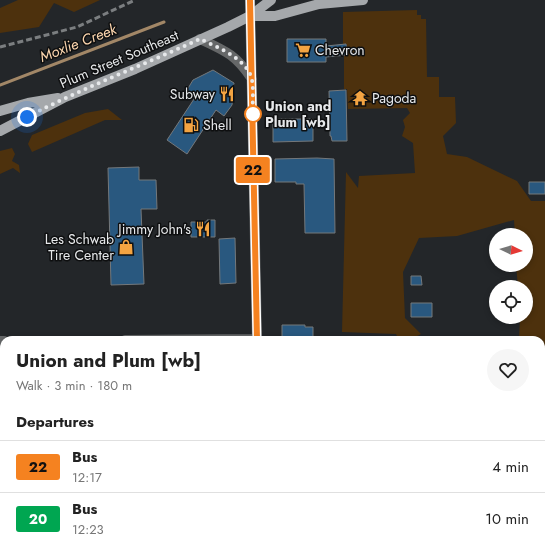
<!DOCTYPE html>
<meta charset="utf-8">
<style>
body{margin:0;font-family:Jost,sans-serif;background:#f6f6f6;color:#222;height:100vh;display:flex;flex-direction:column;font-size:15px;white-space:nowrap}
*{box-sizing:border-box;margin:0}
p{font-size:13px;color:#767676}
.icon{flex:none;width:22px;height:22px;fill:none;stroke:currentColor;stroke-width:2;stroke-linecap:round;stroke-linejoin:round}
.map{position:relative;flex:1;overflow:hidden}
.sheet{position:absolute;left:0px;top:336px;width:545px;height:216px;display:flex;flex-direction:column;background:#fff;border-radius:12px 12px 0 0;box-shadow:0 2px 6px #0003}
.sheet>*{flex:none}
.badge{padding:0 8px;border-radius:3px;font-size:14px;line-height:26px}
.needle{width:26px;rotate:95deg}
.tools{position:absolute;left:489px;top:228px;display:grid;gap:8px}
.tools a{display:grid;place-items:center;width:44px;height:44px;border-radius:50%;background:#fff;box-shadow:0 2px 6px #0003;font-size:20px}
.you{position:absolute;width:20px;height:20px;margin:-10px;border:3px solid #fff;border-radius:50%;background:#1a73e8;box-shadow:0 0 0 6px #1a73e833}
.map>.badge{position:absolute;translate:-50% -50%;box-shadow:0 0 0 2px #fff}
h2{padding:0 16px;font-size:15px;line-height:36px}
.round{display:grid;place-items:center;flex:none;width:42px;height:42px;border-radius:21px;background:#f6f6f6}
.overview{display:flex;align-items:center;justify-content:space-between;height:68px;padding:0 16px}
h1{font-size:19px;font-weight:700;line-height:30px}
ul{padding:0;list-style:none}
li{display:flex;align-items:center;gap:12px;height:52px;padding:0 16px;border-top:1px solid #e0e0e0}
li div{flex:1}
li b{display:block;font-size:15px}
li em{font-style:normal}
li .badge{min-width:44px;font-weight:700;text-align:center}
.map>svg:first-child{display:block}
.green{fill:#4d310d}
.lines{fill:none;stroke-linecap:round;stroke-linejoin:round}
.stream{stroke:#a28767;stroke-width:3}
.building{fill:#29587f;stroke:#74787b}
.minor{stroke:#656768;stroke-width:10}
.major{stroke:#a5a8ab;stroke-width:10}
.rail{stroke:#7b7e80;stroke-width:3;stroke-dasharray:6 3;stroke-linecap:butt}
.line-casing{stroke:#fff;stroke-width:9}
.line{stroke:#f58220;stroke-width:6}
.walk{stroke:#e7e9eb;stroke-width:4;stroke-dasharray:0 7.2}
.stop-dot{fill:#fff;stroke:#f58220;stroke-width:2}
.labels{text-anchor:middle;stroke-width:3;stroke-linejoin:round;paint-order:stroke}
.poi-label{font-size:14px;fill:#e7e9eb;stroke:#0e0f10;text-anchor:start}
.street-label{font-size:14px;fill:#e7e9eb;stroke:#0e0f10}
.stop-label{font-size:14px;font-weight:bold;fill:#e7e9eb;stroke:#0e0f10;text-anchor:start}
.water-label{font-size:15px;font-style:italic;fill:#fbd5ae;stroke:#0e0f10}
</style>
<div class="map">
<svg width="545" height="552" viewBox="0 0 545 552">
<rect width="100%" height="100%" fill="#232629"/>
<!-- green -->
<path class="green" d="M 18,0 L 100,0 L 74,12 L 54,3 L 39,27 L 0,33 L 0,8 Z
M 417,10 L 417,15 L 421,15 L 421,19 L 426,19 L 427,77 L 439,77 L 439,97 L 455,97 L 456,123 L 443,136 L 447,154 L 467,157 L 517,181 L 531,201 L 545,201 L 545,444 L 541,442 L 541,340 L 519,340 L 520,317 L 526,317 L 526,287 L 518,287 L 516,265 L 526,265 L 526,235 L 515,235 L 514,220 L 457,236 L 419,238 L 403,272 L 405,318 L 421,334 L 410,340 L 399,340 L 396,334 L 342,332 L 346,172 L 358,188 L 359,176 L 415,173 L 413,143 L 402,136 L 405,127 L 403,120 L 410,113 L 407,108 L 348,109 L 347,89 L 344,89 L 344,55 L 347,54 L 347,44 L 343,44 L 343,12 Z
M 108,109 L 122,120 L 105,120 L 32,152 L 28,144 L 32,135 L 85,113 Z
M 12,148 L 15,154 L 12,161 L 19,165 L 20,173 L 13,168 L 0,174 L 0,151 Z
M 276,548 L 317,548 L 317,552 L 246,552 Z"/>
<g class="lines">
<!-- stream -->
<path class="stream" d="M 0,85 L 164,22"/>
</g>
<!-- building -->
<path class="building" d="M 287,39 L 326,39 L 326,46 L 346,44 L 347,55 L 326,57 L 326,62 L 287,62 Z
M 213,70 L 234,83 L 232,105 L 224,116 L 216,110 L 187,154 L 167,140 L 196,96 L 187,90 L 193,80 Z
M 346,90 L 347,141 L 332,141 L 331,136 L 330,136 L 329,91 Z
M 273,119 L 313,119 L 313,141 L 273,142 Z
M 317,158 L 334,159 L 335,233 L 305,233 L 304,184 L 296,184 L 296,182 L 275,182 L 275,159 Z
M 139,167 L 139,180 L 156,180 L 157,209 L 141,209 L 144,284 L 111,285 L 108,168 Z
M 529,182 L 545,182 L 545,194 L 529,194 Z
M 207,220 L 215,220 L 215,237 L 191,237 L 191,222 L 207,222 Z
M 235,238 L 236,283 L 220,284 L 219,239 Z
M 411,276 L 421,276 L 422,285 L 411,285 Z
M 411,303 L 432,303 L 432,317 L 411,317 Z
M 282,325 L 305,325 L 305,327 L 313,327 L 313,340 L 282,340 Z"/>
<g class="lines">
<!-- minor -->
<path class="minor" d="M 250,0 L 257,340
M 200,39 C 226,51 236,55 252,79
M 125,340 L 257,339
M 0,341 L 4,341
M 541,509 L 545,509
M 0,519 L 4,519
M 113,548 L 114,552
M 420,548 L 420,552"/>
<!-- major -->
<path class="major" d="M 250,16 L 275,16 L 319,4 L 363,0
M 0,111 L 28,103 L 58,98
M 0,131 L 65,97 L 135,69 L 228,27 L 250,16 L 271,0"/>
<!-- rail -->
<path class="rail" d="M 0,47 L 77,27 L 135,0"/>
</g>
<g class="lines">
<!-- line casing -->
<g class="line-casing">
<path id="line" d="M 250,0 L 257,340"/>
</g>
<!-- line -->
<use href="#line" class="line"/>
<!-- walk -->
<path class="walk" d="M 27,117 C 83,88 143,65 200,39 C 217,47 248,59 252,80 C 254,91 252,103 253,114"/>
</g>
<!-- icons -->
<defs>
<g id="supermarket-bare" transform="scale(1.2)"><path d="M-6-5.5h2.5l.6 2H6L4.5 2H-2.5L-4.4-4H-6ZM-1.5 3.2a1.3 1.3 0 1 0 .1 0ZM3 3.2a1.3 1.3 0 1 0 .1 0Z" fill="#f3a442" stroke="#0e0f10" stroke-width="2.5" paint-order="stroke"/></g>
<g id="restaurant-bare" transform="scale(1.2)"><path d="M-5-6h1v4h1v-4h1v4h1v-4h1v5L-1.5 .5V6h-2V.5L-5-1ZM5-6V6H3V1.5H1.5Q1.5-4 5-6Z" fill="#f3a442" stroke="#0e0f10" stroke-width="2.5" paint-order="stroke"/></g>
<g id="temple-bare" transform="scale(1.2)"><path d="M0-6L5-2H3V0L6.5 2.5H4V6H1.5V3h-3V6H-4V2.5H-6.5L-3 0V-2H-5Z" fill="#f3a442" stroke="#0e0f10" stroke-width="2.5" paint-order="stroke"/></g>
<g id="fuel-bare" transform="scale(1.2)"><path d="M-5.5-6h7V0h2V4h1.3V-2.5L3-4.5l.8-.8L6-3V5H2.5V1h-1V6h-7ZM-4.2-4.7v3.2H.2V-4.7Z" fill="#f3a442" stroke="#0e0f10" stroke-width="2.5" paint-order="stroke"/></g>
<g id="shop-bare" transform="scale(1.2)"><path d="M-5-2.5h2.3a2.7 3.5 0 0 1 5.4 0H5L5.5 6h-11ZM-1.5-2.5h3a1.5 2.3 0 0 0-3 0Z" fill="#f3a442" stroke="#0e0f10" stroke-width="2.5" paint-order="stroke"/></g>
</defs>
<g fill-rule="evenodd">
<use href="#supermarket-bare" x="303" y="50"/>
<use href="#restaurant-bare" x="227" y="94"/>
<use href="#temple-bare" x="360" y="98"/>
<use href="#fuel-bare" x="191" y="125"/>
<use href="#restaurant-bare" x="203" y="229"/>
<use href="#shop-bare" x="126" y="247"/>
</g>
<!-- markers -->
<circle class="stop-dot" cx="253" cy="114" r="8"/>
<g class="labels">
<!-- poi labels -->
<g class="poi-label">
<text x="315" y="55">Chevron</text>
<text x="215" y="99" text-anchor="end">Subway</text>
<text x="372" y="103">Pagoda</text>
<text x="203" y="130">Shell</text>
<text x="191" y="234" text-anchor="end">Jimmy John's</text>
<text x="114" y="244" text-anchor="end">Les Schwab<tspan x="114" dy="16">Tire Center</tspan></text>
</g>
<!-- street labels -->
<g class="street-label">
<text transform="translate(119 59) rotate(-23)" y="5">Plum Street Southeast</text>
</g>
<!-- stop labels -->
<g class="stop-label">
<text x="265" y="111">Union and<tspan x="265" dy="16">Plum [wb]</tspan></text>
</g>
<!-- water labels -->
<g class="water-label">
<text transform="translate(78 43) rotate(-21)" y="5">Moxlie Creek</text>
</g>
</g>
</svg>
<div class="tools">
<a><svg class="needle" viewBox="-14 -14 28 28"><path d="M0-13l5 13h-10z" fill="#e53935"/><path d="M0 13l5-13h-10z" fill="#767676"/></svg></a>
<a><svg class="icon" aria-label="locate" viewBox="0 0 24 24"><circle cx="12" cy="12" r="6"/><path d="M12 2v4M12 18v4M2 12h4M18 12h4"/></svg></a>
</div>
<div class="you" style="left:27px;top:117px"></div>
<b class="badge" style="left:253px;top:170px;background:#f58220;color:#111">22</b>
<section class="sheet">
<div class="overview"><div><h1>Union and Plum [wb]</h1><p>Walk · 3 min · 180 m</p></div><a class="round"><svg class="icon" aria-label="heart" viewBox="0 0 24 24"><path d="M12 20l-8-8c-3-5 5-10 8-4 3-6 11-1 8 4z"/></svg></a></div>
<h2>Departures</h2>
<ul>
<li><span class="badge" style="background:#f58220;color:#111">22</span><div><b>Bus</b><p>12:17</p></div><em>4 min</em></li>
<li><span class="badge" style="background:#00a651;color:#fff">20</span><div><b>Bus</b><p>12:23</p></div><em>10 min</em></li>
</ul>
</section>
</div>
